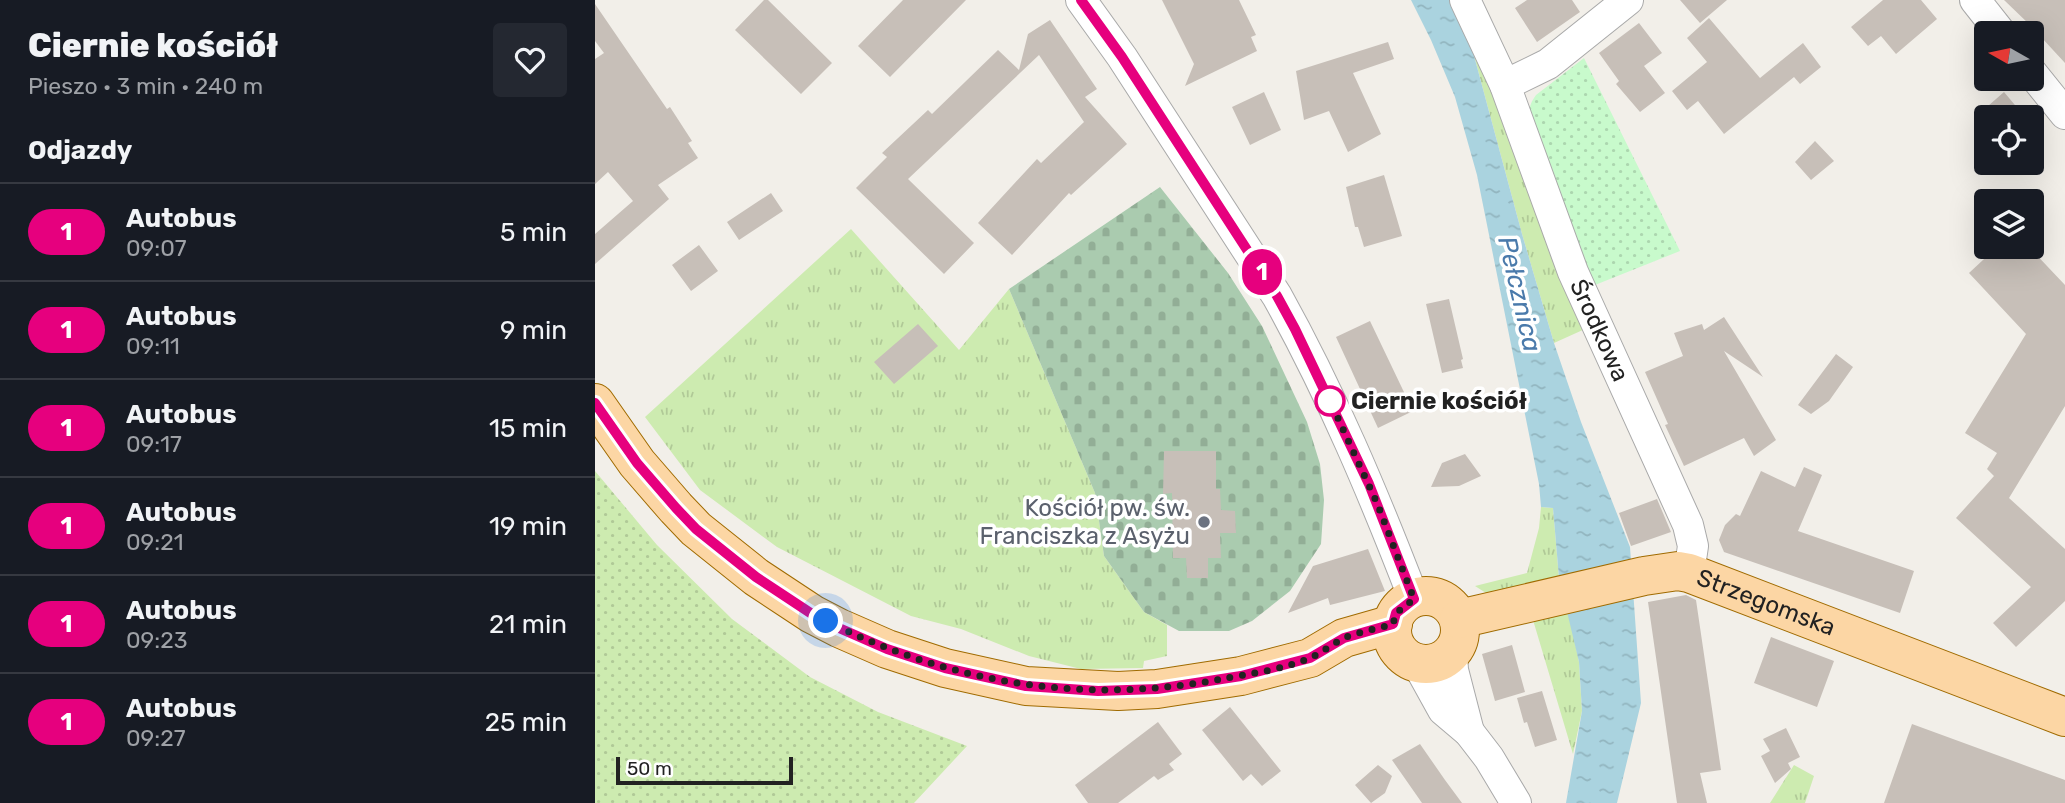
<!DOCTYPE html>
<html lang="pl">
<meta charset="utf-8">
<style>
body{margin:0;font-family:Rubik,sans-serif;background:#242831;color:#f1f3f6;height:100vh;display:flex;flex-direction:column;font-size:26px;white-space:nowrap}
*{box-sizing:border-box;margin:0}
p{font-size:23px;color:#9ea1a6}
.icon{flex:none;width:38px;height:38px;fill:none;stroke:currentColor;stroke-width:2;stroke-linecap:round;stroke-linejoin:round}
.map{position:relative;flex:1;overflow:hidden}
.sheet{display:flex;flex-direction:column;background:#171b24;width:595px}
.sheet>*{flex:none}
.badge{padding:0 14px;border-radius:23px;font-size:24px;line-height:46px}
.needle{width:46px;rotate:279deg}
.buttons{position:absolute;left:1379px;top:21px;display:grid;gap:14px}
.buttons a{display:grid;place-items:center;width:70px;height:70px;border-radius:7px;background:#171b24;box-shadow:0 7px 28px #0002;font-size:35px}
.scale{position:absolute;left:21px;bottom:18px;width:177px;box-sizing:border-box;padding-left:7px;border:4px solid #222;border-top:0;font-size:19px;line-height:24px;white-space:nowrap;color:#222;-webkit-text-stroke:5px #fff;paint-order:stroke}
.you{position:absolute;width:35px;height:35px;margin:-18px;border:5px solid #fff;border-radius:50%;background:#1a73e8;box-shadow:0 0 0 10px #1a73e833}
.map>.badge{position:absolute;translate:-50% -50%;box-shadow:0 0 0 4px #fff}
h2{padding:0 28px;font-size:26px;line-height:63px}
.round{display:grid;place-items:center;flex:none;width:74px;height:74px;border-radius:7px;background:#242831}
.head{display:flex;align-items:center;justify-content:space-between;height:119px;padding:0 28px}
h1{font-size:33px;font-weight:800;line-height:52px}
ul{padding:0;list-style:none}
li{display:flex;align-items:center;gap:21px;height:98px;padding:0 28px;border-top:2px solid #363941}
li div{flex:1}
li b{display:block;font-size:26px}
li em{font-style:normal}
li .badge{min-width:77px;font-weight:700;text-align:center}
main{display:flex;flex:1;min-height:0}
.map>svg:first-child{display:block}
.grass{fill:url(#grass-tufts)}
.cemetery{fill:url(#cemetery-stones)}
.park{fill:url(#park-dots)}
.garden{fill:url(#garden-dots)}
.water{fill:url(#water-ripples)}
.building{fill:#c7bfb8}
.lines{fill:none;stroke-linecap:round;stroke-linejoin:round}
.minor-casing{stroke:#a9a9a9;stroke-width:32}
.major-casing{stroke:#a06b00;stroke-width:40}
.minor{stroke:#fff;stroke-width:30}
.major{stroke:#fcd6a4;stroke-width:38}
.line-casing{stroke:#fff;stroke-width:16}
.line{stroke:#e6007e;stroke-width:10}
.walk{stroke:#222;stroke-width:7;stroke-dasharray:0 12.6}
.stop-dot{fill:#fff;stroke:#e6007e;stroke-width:3.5}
.worship-dot{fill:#6b7280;stroke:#fff;stroke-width:2.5}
.labels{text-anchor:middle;stroke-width:7;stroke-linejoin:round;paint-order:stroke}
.street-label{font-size:24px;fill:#222;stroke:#fff}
.stop-label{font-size:24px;font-weight:bold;fill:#222;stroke:#fff;text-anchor:start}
.worship-label{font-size:24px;fill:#5b616d;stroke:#fff;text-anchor:end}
.water-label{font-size:26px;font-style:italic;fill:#4a7aab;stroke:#fff}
</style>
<main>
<section class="sheet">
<div class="head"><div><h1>Ciernie kościół</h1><p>Pieszo · 3 min · 240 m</p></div><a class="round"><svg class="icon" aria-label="heart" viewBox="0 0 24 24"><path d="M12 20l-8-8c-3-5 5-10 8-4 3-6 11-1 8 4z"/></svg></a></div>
<h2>Odjazdy</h2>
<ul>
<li><span class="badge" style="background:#e6007e;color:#fff">1</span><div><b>Autobus</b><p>09:07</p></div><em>5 min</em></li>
<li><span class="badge" style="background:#e6007e;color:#fff">1</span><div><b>Autobus</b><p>09:11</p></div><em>9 min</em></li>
<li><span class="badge" style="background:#e6007e;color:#fff">1</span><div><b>Autobus</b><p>09:17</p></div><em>15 min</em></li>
<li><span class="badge" style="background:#e6007e;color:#fff">1</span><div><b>Autobus</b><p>09:21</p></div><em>19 min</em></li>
<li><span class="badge" style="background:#e6007e;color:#fff">1</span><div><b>Autobus</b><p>09:23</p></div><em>21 min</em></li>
<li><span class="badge" style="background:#e6007e;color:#fff">1</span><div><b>Autobus</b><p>09:27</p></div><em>25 min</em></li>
</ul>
</section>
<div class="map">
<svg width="1470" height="803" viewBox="0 0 1470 803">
<defs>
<pattern id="grass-tufts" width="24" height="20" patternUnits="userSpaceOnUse" patternTransform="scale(1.75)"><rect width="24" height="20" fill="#cdebb0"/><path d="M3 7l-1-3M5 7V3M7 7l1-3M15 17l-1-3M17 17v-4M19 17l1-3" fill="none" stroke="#b0c997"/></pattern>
<pattern id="cemetery-stones" width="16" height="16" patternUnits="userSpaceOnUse" patternTransform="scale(1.75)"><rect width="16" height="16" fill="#aacbaf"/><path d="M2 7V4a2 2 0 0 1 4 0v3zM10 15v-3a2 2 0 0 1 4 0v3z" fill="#92ae96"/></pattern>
<pattern id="park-dots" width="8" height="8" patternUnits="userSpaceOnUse" patternTransform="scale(1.75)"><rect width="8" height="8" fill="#c8facc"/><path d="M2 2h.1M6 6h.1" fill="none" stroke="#acd6af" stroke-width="1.8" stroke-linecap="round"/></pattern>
<pattern id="garden-dots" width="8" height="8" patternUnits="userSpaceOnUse" patternTransform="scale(1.75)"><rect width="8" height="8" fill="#cdebb0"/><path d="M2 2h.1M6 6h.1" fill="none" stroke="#b0c997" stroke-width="1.8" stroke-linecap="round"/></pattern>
<pattern id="water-ripples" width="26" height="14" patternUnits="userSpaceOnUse" patternTransform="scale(1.75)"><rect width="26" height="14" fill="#aad3df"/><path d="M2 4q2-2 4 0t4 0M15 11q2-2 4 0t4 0" fill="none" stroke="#92b5bf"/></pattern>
</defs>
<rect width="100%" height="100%" fill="#f2efe9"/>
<!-- grass -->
<path class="grass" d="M 878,52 L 886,54 L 990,329 L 959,343 L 927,234 Z
M 256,229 L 364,350 L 414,289 L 500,493 L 509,556 L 549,612 L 572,625 L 572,656 L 549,661 L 548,668 L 486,669 L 434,656 L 366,629 L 316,616 L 182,547 L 105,490 L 50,417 Z
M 946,507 L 958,508 L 964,578 L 891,593 L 880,586 L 932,573 L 944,528 Z
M 974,613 L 984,662 L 987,711 L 978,754 L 938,620 Z
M 1199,765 L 1219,776 L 1210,803 L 1175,803 Z"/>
<!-- cemetery -->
<path class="cemetery" d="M 565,187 L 633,273 L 667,326 L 712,422 L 725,464 L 729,500 L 726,544 L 695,591 L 657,621 L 634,631 L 584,631 L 549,612 L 509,556 L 500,493 L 414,289 Z"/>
<!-- park -->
<path class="park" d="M 989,58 L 1085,251 L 1000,285 L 937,128 C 934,114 932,107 941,95 Z"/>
<!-- garden -->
<path class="garden" d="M 0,471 L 62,545 L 137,619 L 215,677 L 283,712 L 372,746 L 319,803 L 0,803 Z"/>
<!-- water -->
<path class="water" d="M 816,0 L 856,0 L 878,52 L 927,234 L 959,343 L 986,422 L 1035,547 L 1046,703 L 1022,803 L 971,803 L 987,711 L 984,662 L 964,578 L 958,508 L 946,507 L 944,484 L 882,175 L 860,97 L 836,40 Z"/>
<!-- building -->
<path class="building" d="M 169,0 L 173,0 L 237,63 L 206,94 L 140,30 Z
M 308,0 L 371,0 L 295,77 L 263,46 Z
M 567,0 L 644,0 L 661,35 L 656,37 L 662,51 L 590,86 L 599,64 Z
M 932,0 L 977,0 L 985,12 L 942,42 L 920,8 Z
M 1085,0 L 1132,0 L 1105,23 Z
M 1288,0 L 1326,0 L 1342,19 L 1301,54 L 1286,36 L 1273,46 L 1256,27 Z
M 1409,0 L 1470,0 L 1470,63 L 1435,25 Z
M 0,4 L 72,109 L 75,107 L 97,141 L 93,143 L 103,158 L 63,185 L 74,199 L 0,264 L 0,234 L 38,201 L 13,172 L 0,184 L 0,59 L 9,53 L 0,41 Z
M 1114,18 L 1165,78 L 1208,43 L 1226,67 L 1205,84 L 1199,77 L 1129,134 L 1103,101 L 1092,110 L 1077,91 L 1112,62 L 1092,38 Z
M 455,20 L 502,89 L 490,97 L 532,144 L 476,195 L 474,193 L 417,255 L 383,223 L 442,159 L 446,163 L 489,122 L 444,55 L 313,179 L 379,243 L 349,274 L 261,188 L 292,157 L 287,153 L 333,110 L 337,114 L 403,50 L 424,70 L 433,34 Z
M 1044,23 L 1067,53 L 1049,66 L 1070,93 L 1045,112 L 1021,84 L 1024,81 L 1004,53 Z
M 793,42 L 799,59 L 758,73 L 786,134 L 753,152 L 734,111 L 709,120 L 701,71 Z
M 669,92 L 686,130 L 655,145 L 637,107 Z
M 1409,92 L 1430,117 L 1402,117 L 1393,106 Z
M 1220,141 L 1239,161 L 1216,180 L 1200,162 Z
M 789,175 L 807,236 L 769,247 L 763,227 L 760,227 L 751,187 Z
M 176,193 L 188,211 L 144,240 L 132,222 Z
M 104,245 L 123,271 L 96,291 L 77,265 Z
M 1402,247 L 1434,247 L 1470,285 L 1470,406 L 1414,498 L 1470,549 L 1470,601 L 1421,647 L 1398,623 L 1436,587 L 1361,518 L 1399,476 L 1392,469 L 1402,453 L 1370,433 L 1431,334 L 1374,273 Z
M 854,299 L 868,359 L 866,360 L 868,368 L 847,373 L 831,304 Z
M 1129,317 L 1168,377 L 1129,351 L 1181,440 L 1159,456 L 1149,438 L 1089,466 L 1070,425 L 1073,424 L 1050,372 L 1088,356 L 1079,333 L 1107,324 L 1109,330 Z
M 775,321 L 818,411 L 783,428 L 741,337 Z
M 323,324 L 343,346 L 299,384 L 279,362 Z
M 1241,354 L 1258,367 L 1234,401 L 1216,414 L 1203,405 Z
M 569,451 L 621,451 L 621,489 L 625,489 L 626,510 L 640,511 L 641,533 L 625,533 L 626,558 L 613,558 L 613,578 L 592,578 L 591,558 L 578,558 L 577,493 L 568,494 Z
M 870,454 L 886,476 L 864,486 L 836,487 L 847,463 Z
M 1209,467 L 1227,475 L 1203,531 L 1319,571 L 1305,613 L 1129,552 L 1124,540 L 1130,525 L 1141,514 L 1145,516 L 1166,471 L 1200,487 Z
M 1062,499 L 1076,532 L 1036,546 L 1024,513 Z
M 773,549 L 790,591 L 735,605 L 733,598 L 693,613 L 718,566 Z
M 1091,595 L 1101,600 L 1126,770 L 1105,773 L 1112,803 L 1082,803 L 1053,602 Z
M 1176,637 L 1239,661 L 1222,707 L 1159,683 Z
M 917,645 L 930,692 L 900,701 L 887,654 Z
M 947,691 L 962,740 L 940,747 L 932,722 L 929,723 L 922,698 Z
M 635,707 L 686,771 L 667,786 L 656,774 L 648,781 L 607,730 Z
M 563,722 L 587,754 L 574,764 L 579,770 L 563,780 L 559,776 L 523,803 L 493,803 L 480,785 Z
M 1317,724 L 1470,780 L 1470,803 L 1289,803 Z
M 1191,728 L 1205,757 L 1193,763 L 1196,769 L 1180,783 L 1166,756 L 1175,751 L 1168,739 Z
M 825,744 L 850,780 L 867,803 L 827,803 L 797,760 Z
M 783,765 L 797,776 L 790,793 L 776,803 L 760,785 Z"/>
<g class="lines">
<!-- minor casing -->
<g class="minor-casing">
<g id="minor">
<path d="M 486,0 L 527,57 L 682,296 C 736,393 779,495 819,599"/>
<path id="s1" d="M 870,0 L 910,85 L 978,272 L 1093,525 L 1098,546 L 1094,573"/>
<path d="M 1380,0 L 1406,33"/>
<path d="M 1437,73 L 1470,114"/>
<path d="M 910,85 L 953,64 L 1033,0"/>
<path d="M 857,652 L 858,670 L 874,732"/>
<path d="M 822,663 L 848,710 L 874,732 L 894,758 L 921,803"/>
</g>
</g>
<!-- major casing -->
<g class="major-casing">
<g id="major">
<path d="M 0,403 L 42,463 L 81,508 L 101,529 L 161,577 L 217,614 L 244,628 L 292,649 L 350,668 L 431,686 L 523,691 L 562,689 L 646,676 L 715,658 L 749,638 L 798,624"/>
<circle cx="831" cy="630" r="34"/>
<path id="s2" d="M 864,619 L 1049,576 L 1083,571 L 1094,573 L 1470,717"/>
</g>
</g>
<!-- minor -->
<use href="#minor" class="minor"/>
<!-- major -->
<use href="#major" class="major"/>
</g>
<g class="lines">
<!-- line casing -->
<g class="line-casing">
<path id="line" d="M 0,403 L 42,463 L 81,508 L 101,529 L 161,577 L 217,614 L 244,628 L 292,649 L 350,668 L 431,686 L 503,691 L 562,689 L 646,676 L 715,658 L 749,638 L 798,624 L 801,613 L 819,599 L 774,484 L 700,329 L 682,296 L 527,57 L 486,0"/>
</g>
<!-- line -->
<use href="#line" class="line"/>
<!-- walk -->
<path class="walk" d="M 231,621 C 358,684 488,705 627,679 C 654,674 690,669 715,658 C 726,653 736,645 747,639 C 762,632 782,629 798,624 L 801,613 L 819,599 L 782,503 L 735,401"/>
</g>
<!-- markers -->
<circle class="stop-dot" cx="735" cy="401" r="14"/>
<circle class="worship-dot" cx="609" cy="522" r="7"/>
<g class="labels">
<!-- street labels -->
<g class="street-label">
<text dy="8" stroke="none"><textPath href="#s1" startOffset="357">Środkowa</textPath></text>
<text dy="8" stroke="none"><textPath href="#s2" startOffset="318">Strzegomska</textPath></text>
</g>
<!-- stop labels -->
<g class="stop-label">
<text x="756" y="409">Ciernie kościół</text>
</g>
<!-- worship labels -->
<g class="worship-label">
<text x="595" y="516">Kościół pw. św.<tspan x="595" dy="28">Franciszka z Asyżu</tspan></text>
</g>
<!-- water labels -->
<g class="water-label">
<text transform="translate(925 294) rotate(77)" y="9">Pełcznica</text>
</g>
</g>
</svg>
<div class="buttons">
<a><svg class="needle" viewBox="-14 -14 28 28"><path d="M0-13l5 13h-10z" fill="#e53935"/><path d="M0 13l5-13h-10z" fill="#9ea1a6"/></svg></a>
<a><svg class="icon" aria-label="locate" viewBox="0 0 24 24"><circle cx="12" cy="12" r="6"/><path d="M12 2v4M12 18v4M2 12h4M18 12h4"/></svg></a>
<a><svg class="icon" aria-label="layers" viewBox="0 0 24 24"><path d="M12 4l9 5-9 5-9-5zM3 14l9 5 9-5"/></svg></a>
</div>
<div class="scale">50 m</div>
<div class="you" style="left:231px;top:621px"></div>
<b class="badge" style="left:667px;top:272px;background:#e6007e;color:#fff">1</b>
</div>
</main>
